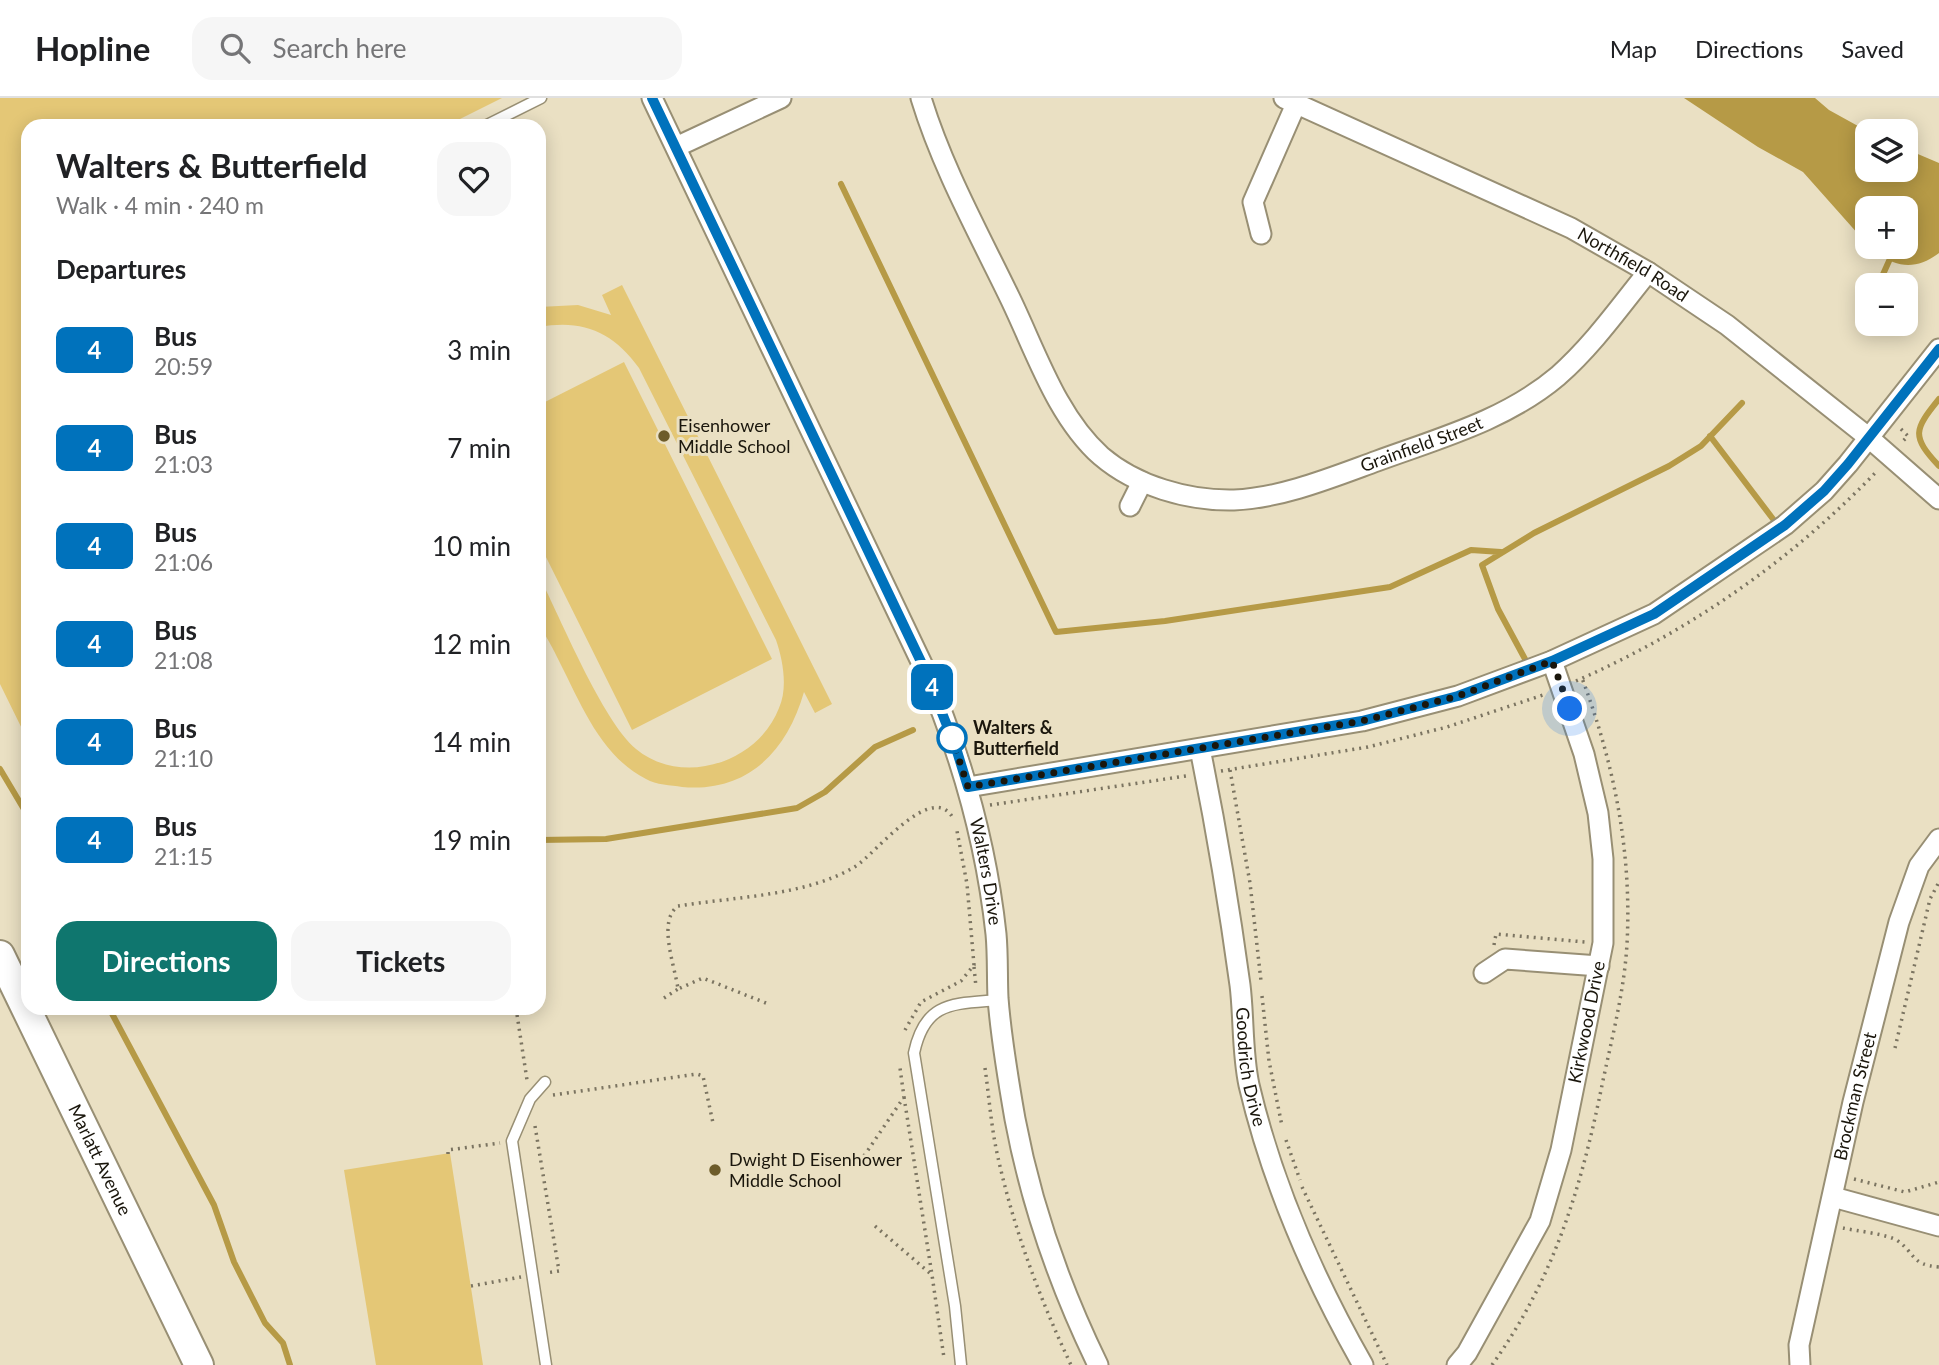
<!DOCTYPE html>
<meta charset="utf-8">
<style>
body{margin:0;font-family:Lato,sans-serif;background:#f6f6f6;color:#202124;height:100vh;display:flex;flex-direction:column;font-size:26px;white-space:nowrap}
*{box-sizing:border-box;margin:0}
p{font-size:23px;color:#757577}
.icon{flex:none;width:38px;height:38px;fill:none;stroke:currentColor;stroke-width:2;stroke-linecap:round;stroke-linejoin:round}
.map{position:relative;flex:1;overflow:hidden}
.side{position:absolute;left:21px;top:21px;width:525px;height:896px;display:flex;flex-direction:column;background:#fff;border-radius:21px;box-shadow:0 4px 18px #0003}
.side>*{flex:none}
.badge{padding:0 14px;border-radius:10px;font-size:24px;line-height:46px}
.controls{position:absolute;left:1855px;top:21px;display:grid;gap:14px}
.controls a{display:grid;place-items:center;width:63px;height:63px;border-radius:14px;background:#fff;box-shadow:0 4px 18px #0003;font-size:35px}
.you{position:absolute;width:35px;height:35px;margin:-18px;border:5px solid #fff;border-radius:50%;background:#1a73e8;box-shadow:0 0 0 10px #1a73e833}
.map>.badge{position:absolute;translate:-50% -50%;box-shadow:0 0 0 4px #fff}
h2{padding:0 35px;font-size:26px;line-height:63px}
.round{display:grid;place-items:center;flex:none;width:74px;height:74px;border-radius:21px;background:#f6f6f6}
.head{display:flex;align-items:center;justify-content:space-between;height:119px;padding:0 35px}
h1{font-size:33px;font-weight:700;line-height:52px}
.cta{display:flex;gap:14px;margin-top:auto;padding:14px 35px}
.cta a{flex:1;height:80px;border-radius:21px;background:#0f766e;color:#fff;font-size:28px;font-weight:700;line-height:80px;text-align:center}
.cta a+a{background:#f6f6f6;color:#202124}
ul{padding:0;list-style:none}
li{display:flex;align-items:center;gap:21px;height:98px;padding:0 35px}
li div{flex:1}
li b{display:block;font-size:26px}
li em{font-style:normal}
li .badge{min-width:77px;font-weight:700;text-align:center}
header{display:flex;align-items:center;gap:42px;box-sizing:border-box;height:98px;padding:0 35px;background:#fff;border-bottom:2px solid #e0e0e0}
header strong{font-size:33px}
nav{display:flex;gap:38px;margin-inline-start:auto;font-size:24px}
.search{width:490px;height:63px;background:#f6f6f6;display:flex;align-items:center;gap:18px;box-sizing:border-box;padding:0 24px;border-radius:21px;color:#757577;font-size:26px}
.map>svg:first-child{display:block}
.green{fill:#e4c776}
.water{fill:#b69a46}
.lines{fill:none;stroke-linecap:round;stroke-linejoin:round}
.stream{stroke:#b69a46;stroke-width:6}
.lane-casing{stroke:#988f74;stroke-width:13}
.street-casing{stroke:#988f74;stroke-width:23}
.secondary-casing{stroke:#988f74;stroke-width:32}
.path{stroke:#7b7461;stroke-width:3.5;stroke-dasharray:2 5;stroke-linecap:butt}
.lane{stroke:#fff;stroke-width:10}
.street{stroke:#fff;stroke-width:19}
.secondary{stroke:#fff;stroke-width:28}
.line-casing{stroke:#fff;stroke-width:16}
.line{stroke:#0072bc;stroke-width:10}
.walk{stroke:#1a160c;stroke-width:7;stroke-dasharray:0 12.6}
.poi-dot{fill:#6d5c2a;stroke:#eae0c3;stroke-width:2.5}
.stop-dot{fill:#fff;stroke:#0072bc;stroke-width:3.5}
.labels{text-anchor:middle;stroke-width:6;stroke-linejoin:round;paint-order:stroke}
.street-label{font-size:18px;fill:#1a160c;stroke:#eae0c3}
.poi-label{font-size:18px;fill:#1a160c;stroke:#eae0c3;text-anchor:start}
.stop-label{font-size:18px;font-weight:bold;fill:#1a160c;stroke:#eae0c3;text-anchor:start}
</style>
<header>
<strong>Hopline</strong>
<div class="search"><svg class="icon" aria-label="search" viewBox="0 0 24 24"><circle cx="10" cy="10" r="6"/><path d="M15 15l6 6"/></svg>Search here</div>
<nav><a>Map</a><a>Directions</a><a>Saved</a></nav>
</header>
<div class="map">
<svg width="1939" height="1267" viewBox="0 0 1939 1267">
<rect width="100%" height="100%" fill="#eae0c3"/>
<!-- green -->
<path class="green" d="M 0,0 L 502,0 L 446,28 L 28,28 L 28,643 L 0,586 Z
M 622,187 L 832,606 L 815,615 L 804,594 C 787,653 748,695 682,689 C 671,687 656,687 646,681 C 599,657 580,603 557,559 C 552,547 541,533 539,520 C 537,507 539,491 539,478 C 561,521 602,622 636,651 C 682,689 758,665 779,610 C 788,590 783,562 776,542 L 639,270 C 613,234 583,221 539,229 L 539,209 L 578,207 L 611,217 L 602,197 Z
M 624,264 L 772,561 L 632,632 L 539,445 L 539,307 Z
M 450,1055 L 483,1267 L 376,1267 L 344,1072 Z"/>
<!-- water -->
<path class="water" d="M 1684,0 L 1815,0 L 1829,12 L 1867,33 L 1867,72 L 1906,72 L 1906,51 L 1939,65 L 1939,155 C 1915,174 1891,169 1870,149 L 1906,149 L 1906,110 L 1867,110 L 1867,146 L 1803,74 L 1758,49 Z"/>
<g class="lines">
<!-- stream -->
<path class="stream" d="M 841,86 L 1056,534 L 1165,523 L 1390,489 L 1471,452 L 1501,454
M 1880,183 L 1889,163
M 1939,301 C 1914,332 1911,338 1939,368
M 1710,338 L 1773,421
M 1525,561 L 1498,511 L 1482,467 L 1534,435 L 1669,368 L 1701,348 L 1742,305
M 0,671 L 28,718
M 539,742 L 606,741 L 797,710 L 825,694 L 875,649 L 913,632
M 109,910 L 214,1107 L 234,1164 L 265,1225 L 283,1245 L 290,1267"/>
<!-- lane casing -->
<g class="lane-casing">
<path id="lane" d="M 485,28 L 541,0
M 545,984 L 530,1001 L 512,1043 L 546,1267
M 961,1267 L 955,1208 L 914,955 C 925,903 953,906 998,902"/>
</g>
<!-- street casing -->
<g class="street-casing">
<g id="street">
<path id="s1" d="M 652,0 L 924,570 C 961,656 986,743 996,836 C 998,857 997,879 998,900 C 1001,940 1008,981 1015,1021 C 1031,1106 1060,1189 1098,1267"/>
<path id="s2" d="M 921,0 C 942,69 978,134 1009,198 C 1035,251 1056,318 1101,358 C 1136,388 1188,403 1234,402 C 1282,400 1333,379 1377,363 C 1440,340 1506,322 1558,278 C 1593,247 1619,210 1648,174"/>
<path id="s3" d="M 1284,0 L 1571,130 L 1648,174 L 1727,227 L 1868,339 L 1939,401"/>
<path d="M 676,49 L 781,0"/>
<path d="M 1261,136 L 1253,104 L 1296,6"/>
<path d="M 1130,408 L 1142,384"/>
<path id="s4" d="M 1200,651 C 1216,729 1229,807 1240,887 C 1244,919 1242,955 1249,987 C 1272,1085 1313,1179 1363,1267"/>
<path d="M 968,689 L 1362,623 L 1458,598 L 1552,563 L 1654,516 L 1785,427 L 1824,393 L 1848,366 L 1939,251"/>
<path d="M 1484,875 L 1505,861 L 1599,868"/>
<path d="M 1833,1099 L 1939,1128"/>
<path id="s5" d="M 1457,1267 L 1467,1255 L 1540,1123 L 1561,1052 L 1603,845 L 1603,761 L 1598,715 L 1584,656 L 1552,563"/>
<path id="s6" d="M 1800,1267 L 1799,1247 L 1853,1004 L 1899,824 L 1919,768 L 1939,741"/>
</g>
</g>
<!-- secondary casing -->
<g class="secondary-casing">
<g id="secondary">
<path id="s7" d="M 0,857 L 199,1267"/>
</g>
</g>
<!-- path -->
<path class="path" d="M 1901,331 L 1908,338 L 1901,345
M 1576,583 C 1690,533 1792,462 1878,372
M 1230,672 L 1250,785 L 1261,883
M 1221,673 L 1368,649 L 1447,629 L 1543,597
M 990,707 L 1186,678
M 1494,847 L 1496,836 L 1585,844
M 974,869 L 976,889
M 1262,898 L 1269,963 L 1282,1028
M 664,900 L 678,891
M 766,905 L 703,880 L 678,891 C 675,868 657,823 678,808 C 733,799 808,798 856,768 C 875,756 934,680 954,722
M 516,910 L 527,982
M 905,932 L 921,904 L 961,883 L 974,867 L 967,786 L 957,733
M 1895,950 L 1930,801 L 1939,784
M 985,970 C 989,998 991,1027 997,1055 C 1013,1129 1039,1199 1071,1267
M 553,997 L 697,976 L 703,978 L 713,1025
M 904,999 L 932,1177
M 535,1028 L 559,1173 L 546,1175
M 1286,1042 L 1300,1082
M 448,1056 L 448,1052 L 500,1045
M 864,1058 L 904,999 L 900,970
M 1854,1081 L 1905,1094 L 1939,1084
M 1302,1089 L 1387,1267
M 875,1128 L 932,1177 L 944,1260
M 1843,1130 C 1856,1133 1888,1136 1898,1143 C 1915,1155 1911,1167 1939,1169
M 471,1188 L 521,1179
M 1492,1267 C 1552,1183 1579,1097 1600,997 C 1610,947 1624,897 1627,846 C 1632,754 1614,666 1582,580"/>
<!-- lane -->
<use href="#lane" class="lane"/>
<!-- street -->
<use href="#street" class="street"/>
<!-- secondary -->
<use href="#secondary" class="secondary"/>
</g>
<g class="lines">
<!-- line casing -->
<g class="line-casing">
<path id="line" d="M 652,0 L 924,570 L 956,650 L 968,689 L 1362,623 L 1458,598 L 1552,563 L 1654,516 L 1785,427 L 1824,393 L 1848,366 L 1939,251"/>
</g>
<!-- line -->
<use href="#line" class="line"/>
<!-- walk -->
<path class="walk" d="M 952,640 L 950,634 L 968,689 L 1362,623 L 1458,598 L 1552,563 L 1570,611"/>
</g>
<!-- markers -->
<g class="poi-dot">
<circle cx="664" cy="338" r="7"/>
<circle cx="715" cy="1072" r="7"/>
</g>
<circle class="stop-dot" cx="952" cy="640" r="14"/>
<g class="labels">
<!-- street labels -->
<g class="street-label">
<text dy="6" stroke="none"><textPath href="#s3" startOffset="387">Northfield Road</textPath></text>
<text dy="6" stroke="none"><textPath href="#s2" startOffset="742">Grainfield Street</textPath></text>
<text dy="6" stroke="none"><textPath href="#s1" startOffset="845">Walters Drive</textPath></text>
<text dy="6" stroke="none"><textPath href="#s5" startOffset="371">Kirkwood Drive</textPath></text>
<text dy="6" stroke="none"><textPath href="#s4" startOffset="322">Goodrich Drive</textPath></text>
<text dy="6" stroke="none"><textPath href="#s6" startOffset="275">Brockman Street</textPath></text>
<text dy="6" stroke="none"><textPath href="#s7" startOffset="228">Marlatt Avenue</textPath></text>
</g>
<!-- poi labels -->
<g class="poi-label">
<text x="678" y="334">Eisenhower<tspan x="678" dy="21">Middle School</tspan></text>
<text x="729" y="1068">Dwight D Eisenhower<tspan x="729" dy="21">Middle School</tspan></text>
</g>
<!-- stop labels -->
<g class="stop-label">
<text x="973" y="636">Walters &amp;<tspan x="973" dy="21">Butterfield</tspan></text>
</g>
</g>
</svg>
<div class="controls">
<a><svg class="icon" aria-label="layers" viewBox="0 0 24 24"><path d="M12 4l9 5-9 5-9-5zM3 14l9 5 9-5"/></svg></a>
<a>+</a>
<a>−</a>
</div>
<div class="you" style="left:1570px;top:611px"></div>
<b class="badge" style="left:932px;top:589px;background:#0072bc;color:#fff">4</b>
<section class="side">
<div class="head"><div><h1>Walters &amp; Butterfield</h1><p>Walk · 4 min · 240 m</p></div><a class="round"><svg class="icon" aria-label="heart" viewBox="0 0 24 24"><path d="M12 20l-8-8c-3-5 5-10 8-4 3-6 11-1 8 4z"/></svg></a></div>
<h2>Departures</h2>
<ul>
<li><span class="badge" style="background:#0072bc;color:#fff">4</span><div><b>Bus</b><p>20:59</p></div><em>3 min</em></li>
<li><span class="badge" style="background:#0072bc;color:#fff">4</span><div><b>Bus</b><p>21:03</p></div><em>7 min</em></li>
<li><span class="badge" style="background:#0072bc;color:#fff">4</span><div><b>Bus</b><p>21:06</p></div><em>10 min</em></li>
<li><span class="badge" style="background:#0072bc;color:#fff">4</span><div><b>Bus</b><p>21:08</p></div><em>12 min</em></li>
<li><span class="badge" style="background:#0072bc;color:#fff">4</span><div><b>Bus</b><p>21:10</p></div><em>14 min</em></li>
<li><span class="badge" style="background:#0072bc;color:#fff">4</span><div><b>Bus</b><p>21:15</p></div><em>19 min</em></li>
</ul>
<div class="cta"><a>Directions</a><a>Tickets</a></div>
</section>
</div>
